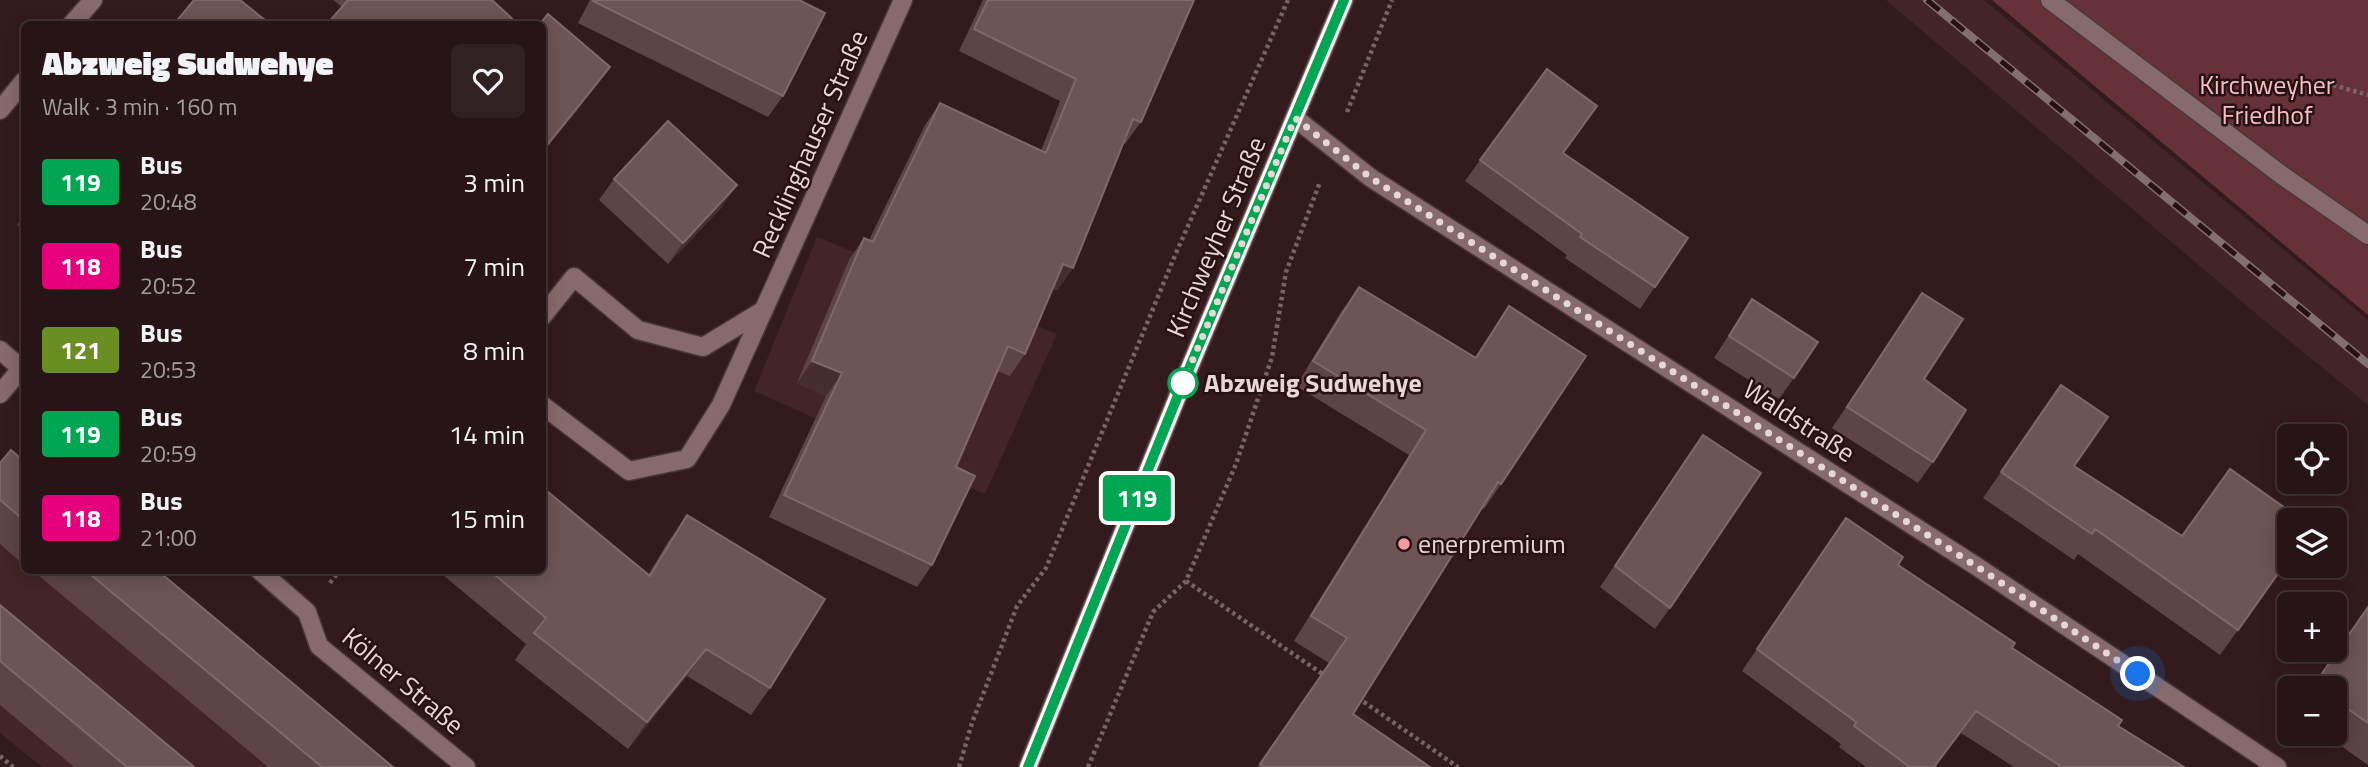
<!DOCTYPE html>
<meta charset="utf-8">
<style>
body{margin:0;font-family:"Titillium Web",sans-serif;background:#322123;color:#f1f3f6;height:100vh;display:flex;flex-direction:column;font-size:26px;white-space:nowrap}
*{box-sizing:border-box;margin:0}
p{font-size:23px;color:#a49ea1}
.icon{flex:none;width:38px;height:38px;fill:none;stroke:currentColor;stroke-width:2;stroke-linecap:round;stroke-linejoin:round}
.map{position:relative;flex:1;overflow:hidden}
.panel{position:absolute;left:21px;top:21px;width:525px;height:553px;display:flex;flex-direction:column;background:#261416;border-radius:10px;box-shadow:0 4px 18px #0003,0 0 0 2px #423335}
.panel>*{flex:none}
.badge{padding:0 14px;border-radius:5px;font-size:24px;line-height:46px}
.tools{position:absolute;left:2277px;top:424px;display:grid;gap:14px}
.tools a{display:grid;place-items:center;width:70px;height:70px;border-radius:10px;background:#261416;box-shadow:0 4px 18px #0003,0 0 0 2px #423335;font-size:35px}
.you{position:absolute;width:35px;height:35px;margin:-18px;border:5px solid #fff;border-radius:50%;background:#1a73e8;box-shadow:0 0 0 10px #1a73e833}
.map>.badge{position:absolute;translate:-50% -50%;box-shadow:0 0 0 4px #fff}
.round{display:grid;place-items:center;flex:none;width:74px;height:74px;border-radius:10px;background:#322123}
.head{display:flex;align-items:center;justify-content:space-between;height:119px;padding:0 21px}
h1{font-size:33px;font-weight:800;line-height:52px}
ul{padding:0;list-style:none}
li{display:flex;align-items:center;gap:21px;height:84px;padding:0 21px}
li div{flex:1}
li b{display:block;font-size:26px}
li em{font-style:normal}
li .badge{min-width:77px;font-weight:700;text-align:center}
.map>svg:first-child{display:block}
.built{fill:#432427}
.green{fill:#673237}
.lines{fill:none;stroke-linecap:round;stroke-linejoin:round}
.service-casing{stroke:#4a3739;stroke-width:21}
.minor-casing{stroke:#4a3739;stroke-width:21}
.secondary-casing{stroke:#4a3739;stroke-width:21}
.path{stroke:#796465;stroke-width:4.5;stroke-dasharray:3.5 3.5;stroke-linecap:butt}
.service{stroke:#876a6b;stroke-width:18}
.minor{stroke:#876a6b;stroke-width:18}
.secondary{stroke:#a37476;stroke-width:18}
.rail-casing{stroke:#846f70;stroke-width:8}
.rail{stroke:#281113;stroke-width:5;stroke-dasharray:16;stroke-linecap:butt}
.wall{fill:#5e4446}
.shaded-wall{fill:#472d2f}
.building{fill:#6d5455;stroke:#80686a;stroke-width:2}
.line-casing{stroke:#fff;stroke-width:16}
.line{stroke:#00a651;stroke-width:10}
.walk{stroke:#e7d6d6;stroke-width:7;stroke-dasharray:0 12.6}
.stop-dot{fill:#fff;stroke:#00a651;stroke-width:3.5}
.poi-dot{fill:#f49aa1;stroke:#281113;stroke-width:2.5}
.labels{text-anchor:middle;stroke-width:5;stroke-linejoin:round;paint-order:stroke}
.park-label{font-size:26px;fill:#f5bec1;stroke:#281113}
.street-label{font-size:26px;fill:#e7d6d6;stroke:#281113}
.stop-label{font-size:26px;font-weight:bold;fill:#e7d6d6;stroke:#281113;text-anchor:start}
.poi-label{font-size:26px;fill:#e7d6d6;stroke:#281113;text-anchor:start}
</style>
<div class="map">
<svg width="2368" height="767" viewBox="0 0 2368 767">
<rect width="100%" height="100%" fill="#331b1d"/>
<!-- built -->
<path class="built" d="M 1886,0 L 1984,0 L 2368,320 L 2368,405 L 2254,312 Z
M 817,237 L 1057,334 L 985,494 L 754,391 Z
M 0,508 L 24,528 L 24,570 L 77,571 L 317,767 L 42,767 L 0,733 Z"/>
<!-- green -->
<path class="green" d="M 1992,0 L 2368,0 L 2368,315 Z"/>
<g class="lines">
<!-- service casing -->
<g class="service-casing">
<path id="service" d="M 2050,0 L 2283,176 L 2368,235
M 0,394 L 21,369"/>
</g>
<!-- minor casing -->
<g class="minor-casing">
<path id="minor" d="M 72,24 L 93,0
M 0,110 L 24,81
M 1295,118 L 1371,178 L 1976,566 L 2277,767
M 542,317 L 574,277 L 638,330 L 703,347 L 764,310
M 0,350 L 24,371
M 542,405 L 629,471 L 687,459 L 721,405 L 903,0
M 259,570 L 307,612 L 319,646 L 466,767"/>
</g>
<!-- secondary casing -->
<g class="secondary-casing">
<path id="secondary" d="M 1028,767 L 1183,383 L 1344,0"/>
</g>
<!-- path -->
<path class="path" d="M 2333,85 L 2368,95
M 1347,112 L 1392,0
M 1186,581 L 1324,675
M 330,583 L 340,570
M 1358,698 L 1458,767
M 0,756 L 13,767
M 959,767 L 972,723 L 1017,606 L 1046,568 L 1176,253 L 1288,0
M 1088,767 L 1153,612 L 1186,581 L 1236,464 L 1272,357 L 1286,272 L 1320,182"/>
<!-- service -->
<use href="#service" class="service"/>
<!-- minor -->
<use href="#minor" class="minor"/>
<!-- secondary -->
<use href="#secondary" class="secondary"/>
<!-- rail casing -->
<g class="rail-casing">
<path id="rail" d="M 1927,0 L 2368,364"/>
</g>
<!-- rail -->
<use href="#rail" class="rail"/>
</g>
<!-- wall -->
<path class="wall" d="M 333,0 L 492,0 L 342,7 Z
M 590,0 L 799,0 L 783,96 L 768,117 L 578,23 Z
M 983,0 L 1194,0 L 1141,122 L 1125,144 L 1123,143 L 1073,268 L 1057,290 L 1053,289 L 1025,354 L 1010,376 L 997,371 L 956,467 L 932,565 L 917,587 L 769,517 L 826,396 L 797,383 L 849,260 L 864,238 L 869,240 L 925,125 L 940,103 L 1041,151 L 1060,101 L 959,51 Z
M 1563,153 L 1688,238 L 1640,309 L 1565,258 L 1567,255 L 1465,181 L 1480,160 Z
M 614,179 L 722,207 L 668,264 L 599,200 Z
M 24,215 L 24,231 L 17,225 Z
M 1359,287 L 1475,357 L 1509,306 L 1501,484 L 1484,509 L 1482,508 L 1353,714 L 1430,767 L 1257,767 L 1329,663 L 1294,641 L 1409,455 L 1296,386 L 1341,312 Z
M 1922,293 L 1924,379 L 1933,462 L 1918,483 L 1832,428 Z
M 1752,299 L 1794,378 L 1779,399 L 1714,358 Z
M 2061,385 L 2074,466 L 2182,536 L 2289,559 L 2220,655 L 2078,554 L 2074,560 L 1983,498 Z
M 1688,456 L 1670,608 L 1655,629 L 1600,587 Z
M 24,461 L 24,565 L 0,544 L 0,463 Z
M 687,515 L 770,688 L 751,715 L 687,676 L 628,749 L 515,660 L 526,644 L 437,570 L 542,570 L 648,575 L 668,542 Z
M 1831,539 L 1898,565 L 2118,726 L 2184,767 L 2014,767 L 1961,733 L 1935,767 L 1866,767 L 1839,747 L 1841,744 L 1742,671 Z
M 32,570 L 157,570 L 393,767 L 268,767 Z
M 0,605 L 194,767 L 74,767 L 0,705 Z
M 2368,607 L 2368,765 L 2323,733 L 2334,733 L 2334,688 L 2311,688 Z"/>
<!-- shaded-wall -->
<path class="shaded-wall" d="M 610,67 L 595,88 L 542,154 L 542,152 Z
M 737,185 L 722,207 L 668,264 L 683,243 Z
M 1063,264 L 1073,268 L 1057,290 L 1047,287 Z
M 812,361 L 842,373 L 826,396 L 797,383 Z
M 706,649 L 687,676 L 628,749 L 647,722 Z
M 1976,711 L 1961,733 L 1935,767 L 1934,767 Z"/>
<!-- building -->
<path class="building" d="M 194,0 L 240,0 L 270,24 L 174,24 Z
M 348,0 L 492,0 L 518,24 L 327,24 Z
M 594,0 L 799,0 L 825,13 L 783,96 L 593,1 Z
M 988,0 L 1194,0 L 1141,122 L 1133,119 L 1073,268 L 1063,264 L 1025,354 L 1008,346 L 956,467 L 975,476 L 932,565 L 784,495 L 842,373 L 812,361 L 864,238 L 873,242 L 940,103 L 1046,153 L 1076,79 L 974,29 Z
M 548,14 L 610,67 L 544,149 L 542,148 L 542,24 L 540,24 Z
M 1547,69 L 1597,106 L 1563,153 L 1688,238 L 1655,287 L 1580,237 L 1582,234 L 1480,160 Z
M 668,121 L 737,185 L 683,243 L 614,179 Z
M 1359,287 L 1476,358 L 1509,306 L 1586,356 L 1501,484 L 1498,482 L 1353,714 L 1430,767 L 1265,767 L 1260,764 L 1347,638 L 1311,616 L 1426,430 L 1313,361 Z
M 1922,293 L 1963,319 L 1924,379 L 1966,410 L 1933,462 L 1847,407 Z
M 1752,299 L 1818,342 L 1794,378 L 1729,336 Z
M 2061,385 L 2108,417 L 2074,466 L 2182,536 L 2230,469 L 2302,520 L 2289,520 L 2289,558 L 2238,630 L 2095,529 L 2092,534 L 2001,472 Z
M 1703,435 L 1761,473 L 1670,608 L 1615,566 Z
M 11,450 L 24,461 L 24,520 L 0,500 L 0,463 Z
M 542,487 L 650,576 L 687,515 L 825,599 L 770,688 L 706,649 L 647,722 L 534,633 L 546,618 L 489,570 L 542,570 Z
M 1846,518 L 1903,557 L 1898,565 L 2015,643 L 2012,648 L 2122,720 L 2118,726 L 2184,767 L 2062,767 L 1976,711 L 1934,767 L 1910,767 L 1854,726 L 1856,722 L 1757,649 Z
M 85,570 L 157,570 L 393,767 L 322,767 Z
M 0,605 L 194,767 L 127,767 L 0,661 Z
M 2368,607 L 2368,723 L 2334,699 L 2334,688 L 2318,688 L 2314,685 Z"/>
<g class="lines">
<!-- line casing -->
<g class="line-casing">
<path id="line" d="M 1028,767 L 1183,383 L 1344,0"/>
</g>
<!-- line -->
<use href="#line" class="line"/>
<!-- walk -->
<path class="walk" d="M 1183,383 L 1295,118 L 1371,178 L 1976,566 L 2138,674"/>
</g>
<!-- markers -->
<circle class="stop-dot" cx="1183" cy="383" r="14"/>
<circle class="poi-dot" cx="1404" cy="544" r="7"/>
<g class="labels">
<!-- park labels -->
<g class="park-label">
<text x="2267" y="94">Kirchweyher<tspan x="2267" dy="30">Friedhof</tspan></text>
</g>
<!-- street labels -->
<g class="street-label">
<text transform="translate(810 144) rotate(-66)" y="9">Recklinghauser Straße</text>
<text transform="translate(1216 237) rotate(-67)" y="9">Kirchweyher Straße</text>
<text transform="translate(1799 421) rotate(33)" y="9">Waldstraße</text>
<text transform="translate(403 681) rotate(40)" y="9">Kölner Straße</text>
</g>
<!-- stop labels -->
<g class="stop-label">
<text x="1204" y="392">Abzweig Sudwehye</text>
</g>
<!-- poi labels -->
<g class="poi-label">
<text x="1418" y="553">enerpremium</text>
</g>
</g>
</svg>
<div class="tools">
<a><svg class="icon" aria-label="locate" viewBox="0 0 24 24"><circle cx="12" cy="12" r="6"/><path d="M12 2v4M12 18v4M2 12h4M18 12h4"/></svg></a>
<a><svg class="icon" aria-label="layers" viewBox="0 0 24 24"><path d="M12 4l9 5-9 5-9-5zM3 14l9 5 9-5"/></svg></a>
<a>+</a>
<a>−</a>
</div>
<div class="you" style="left:2138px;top:674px"></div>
<b class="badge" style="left:1137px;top:498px;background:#00a651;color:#fff">119</b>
<section class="panel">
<div class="head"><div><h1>Abzweig Sudwehye</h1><p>Walk · 3 min · 160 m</p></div><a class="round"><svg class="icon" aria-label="heart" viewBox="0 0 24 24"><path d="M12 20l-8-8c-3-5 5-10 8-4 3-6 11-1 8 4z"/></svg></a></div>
<ul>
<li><span class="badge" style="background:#00a651;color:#fff">119</span><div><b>Bus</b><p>20:48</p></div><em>3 min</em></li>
<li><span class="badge" style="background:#e6007e;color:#fff">118</span><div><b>Bus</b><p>20:52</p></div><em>7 min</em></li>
<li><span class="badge" style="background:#6b8e23;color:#fff">121</span><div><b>Bus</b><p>20:53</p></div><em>8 min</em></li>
<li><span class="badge" style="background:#00a651;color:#fff">119</span><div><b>Bus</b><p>20:59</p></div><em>14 min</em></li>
<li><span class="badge" style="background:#e6007e;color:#fff">118</span><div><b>Bus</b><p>21:00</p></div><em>15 min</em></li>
</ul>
</section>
</div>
